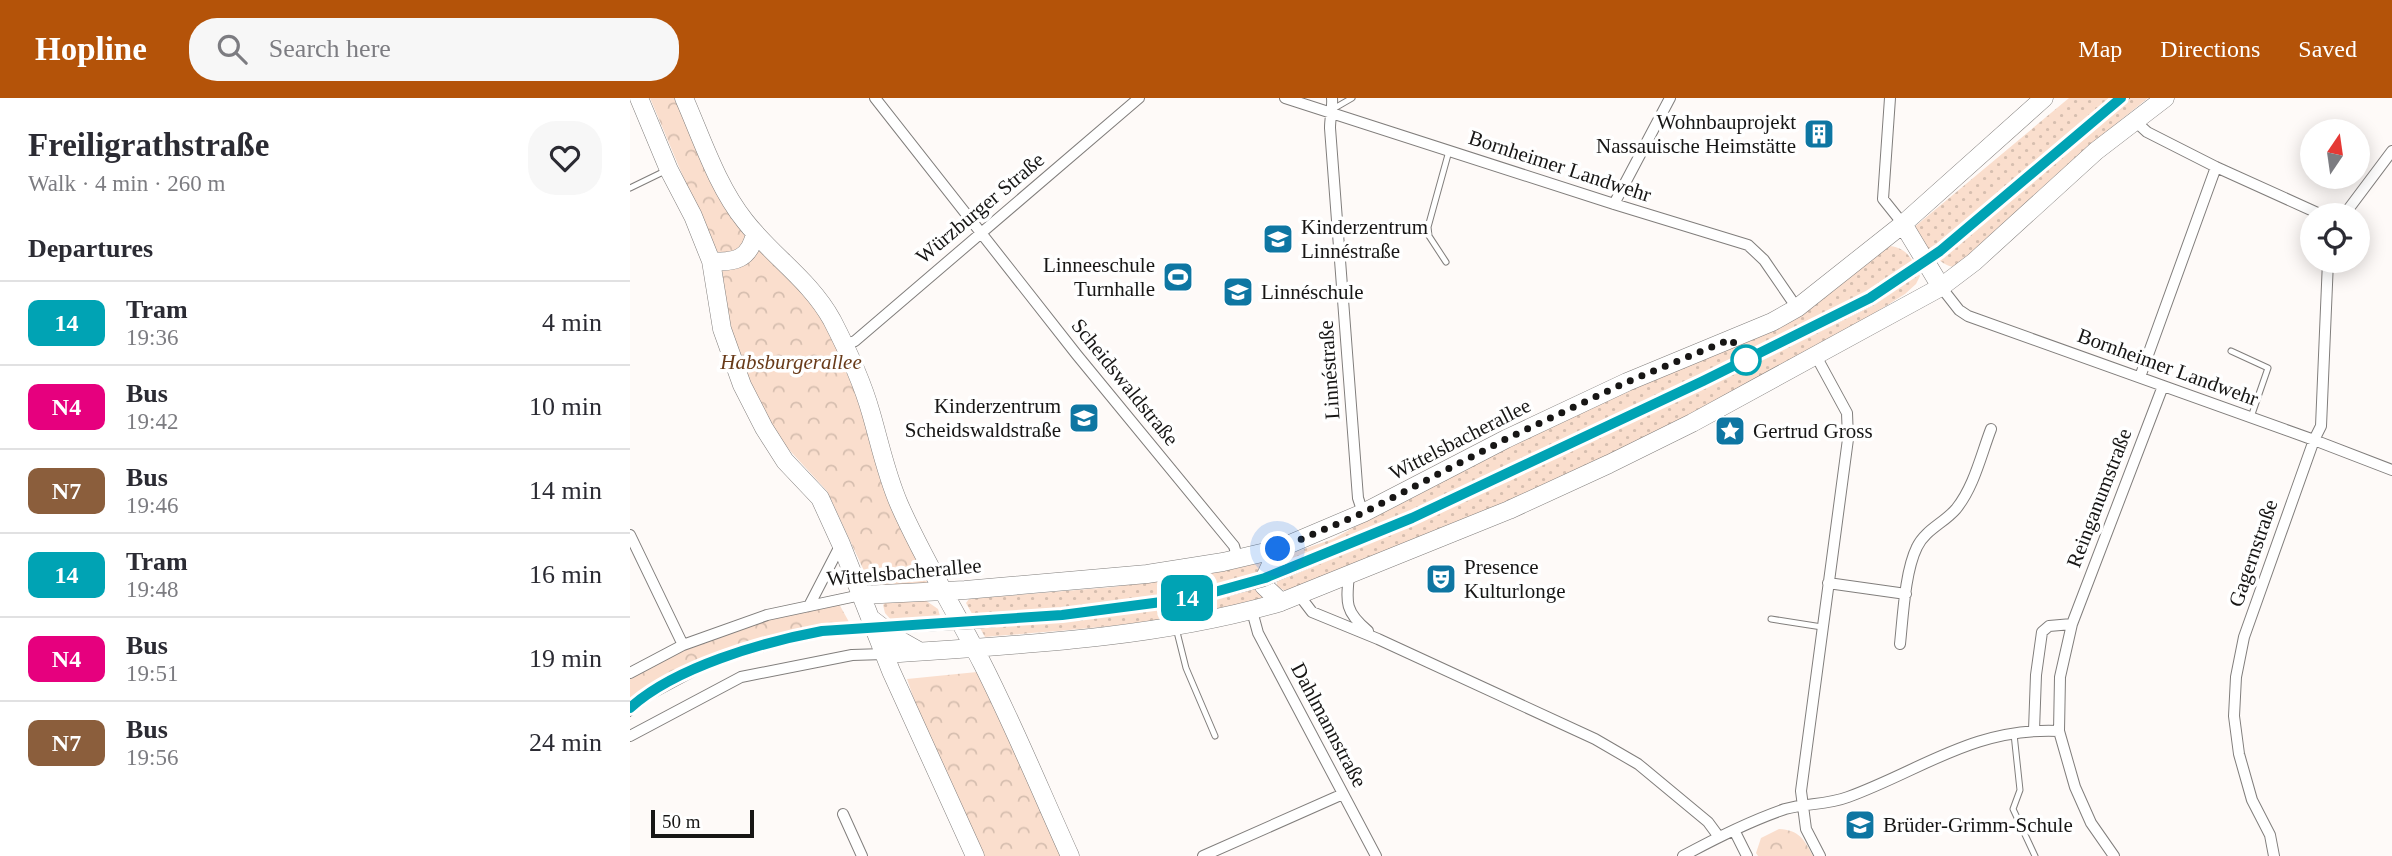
<!DOCTYPE html>
<meta charset="utf-8">
<style>
body{margin:0;font-family:Georgia,serif;background:#f7f7f7;color:#2b2b33;height:100vh;display:flex;flex-direction:column;font-size:26px;white-space:nowrap}
*{box-sizing:border-box;margin:0}
p{font-size:23px;color:#7c7c81}
.icon{flex:none;width:38px;height:38px;fill:none;stroke:currentColor;stroke-width:2;stroke-linecap:round;stroke-linejoin:round}
.map{position:relative;flex:1;overflow:hidden}
.sheet{display:flex;flex-direction:column;background:#fff;width:630px}
.sheet>*{flex:none}
.badge{padding:0 14px;border-radius:10px;font-size:24px;line-height:46px}
.needle{width:46px;rotate:13deg}
.controls{position:absolute;left:1670px;top:21px;display:grid;gap:14px}
.controls a{display:grid;place-items:center;width:70px;height:70px;border-radius:50%;background:#fff;box-shadow:0 4px 18px #0003;font-size:35px}
.scale{position:absolute;left:21px;bottom:18px;width:103px;box-sizing:border-box;padding-left:7px;border:4px solid #171615;border-top:0;font-size:19px;line-height:24px;white-space:nowrap;color:#171615;-webkit-text-stroke:5px #fff;paint-order:stroke}
.you{position:absolute;width:35px;height:35px;margin:-18px;border:5px solid #fff;border-radius:50%;background:#1a73e8;box-shadow:0 0 0 10px #1a73e833}
.map>.badge{position:absolute;translate:-50% -50%;box-shadow:0 0 0 4px #fff}
h2{padding:0 28px;font-size:26px;line-height:63px}
.round{display:grid;place-items:center;flex:none;width:74px;height:74px;border-radius:28px;background:#f7f7f7}
.summary{display:flex;align-items:center;justify-content:space-between;height:119px;padding:0 28px}
h1{font-size:33px;font-weight:700;line-height:52px}
ul{padding:0;list-style:none}
li{display:flex;align-items:center;gap:21px;height:84px;padding:0 28px;border-top:2px solid #e1e1e2}
li div{flex:1}
li b{display:block;font-size:26px}
li em{font-style:normal}
li .badge{min-width:77px;font-weight:700;text-align:center}
header{display:flex;align-items:center;gap:42px;box-sizing:border-box;height:98px;padding:0 35px;background:#b45309;color:#fff}
header strong{font-size:33px}
nav{display:flex;gap:38px;margin-inline-start:auto;font-size:24px}
.search{width:490px;height:63px;background:#f7f7f7;display:flex;align-items:center;gap:18px;box-sizing:border-box;padding:0 24px;border-radius:28px;color:#7c7c81;font-size:26px}
main{display:flex;flex:1;min-height:0}
.map>svg:first-child{display:block}
.grass{fill:url(#grass-dots)}
.park{fill:url(#park-crowns)}
.lines{fill:none;stroke-linecap:round;stroke-linejoin:round}
.lane-casing{stroke:#817e7c;stroke-width:7}
.street-casing{stroke:#817e7c;stroke-width:12}
.primary-casing{stroke:#817e7c;stroke-width:19}
.lane{stroke:#fff;stroke-width:5}
.street{stroke:#fff;stroke-width:10}
.primary{stroke:#fff;stroke-width:18}
.tram{stroke:#747170;stroke-width:2}
.line-casing{stroke:#fff;stroke-width:16}
.line{stroke:#00a3b4;stroke-width:10}
.walk{stroke:#171615;stroke-width:7;stroke-dasharray:0 12.6}
.stop-dot{fill:#fff;stroke:#00a3b4;stroke-width:3.5}
.labels{text-anchor:middle;stroke-width:7;stroke-linejoin:round;paint-order:stroke}
.poi-label{font-size:21px;fill:#171615;stroke:#fff;text-anchor:start}
.street-label{font-size:21px;fill:#171615;stroke:#fff}
.park-label{font-size:21px;font-style:italic;fill:#693b1a;stroke:#fff}
</style>
<header>
<strong>Hopline</strong>
<div class="search"><svg class="icon" aria-label="search" viewBox="0 0 24 24"><circle cx="10" cy="10" r="6"/><path d="M15 15l6 6"/></svg>Search here</div>
<nav><a>Map</a><a>Directions</a><a>Saved</a></nav>
</header>
<main>
<section class="sheet">
<div class="summary"><div><h1>Freiligrathstraße</h1><p>Walk · 4 min · 260 m</p></div><a class="round"><svg class="icon" aria-label="heart" viewBox="0 0 24 24"><path d="M12 20l-8-8c-3-5 5-10 8-4 3-6 11-1 8 4z"/></svg></a></div>
<h2>Departures</h2>
<ul>
<li><span class="badge" style="background:#00a3b4;color:#fff">14</span><div><b>Tram</b><p>19:36</p></div><em>4 min</em></li>
<li><span class="badge" style="background:#e6007e;color:#fff">N4</span><div><b>Bus</b><p>19:42</p></div><em>10 min</em></li>
<li><span class="badge" style="background:#8b5e3c;color:#fff">N7</span><div><b>Bus</b><p>19:46</p></div><em>14 min</em></li>
<li><span class="badge" style="background:#00a3b4;color:#fff">14</span><div><b>Tram</b><p>19:48</p></div><em>16 min</em></li>
<li><span class="badge" style="background:#e6007e;color:#fff">N4</span><div><b>Bus</b><p>19:51</p></div><em>19 min</em></li>
<li><span class="badge" style="background:#8b5e3c;color:#fff">N7</span><div><b>Bus</b><p>19:56</p></div><em>24 min</em></li>
</ul>
</section>
<div class="map">
<svg width="1762" height="758" viewBox="0 0 1762 758">
<defs>
<pattern id="grass-dots" width="8" height="8" patternUnits="userSpaceOnUse" patternTransform="scale(1.75)"><rect width="8" height="8" fill="#fadecd"/><path d="M2 2h.1M6 6h.1" fill="none" stroke="#d6beaf" stroke-width="1.8" stroke-linecap="round"/></pattern>
<pattern id="park-crowns" width="20" height="18" patternUnits="userSpaceOnUse" patternTransform="scale(1.75)"><rect width="20" height="18" fill="#fadecd"/><path d="M2 6a3 3 0 1 1 6 0M12 15a3 3 0 1 1 6 0" fill="none" stroke="#d6beaf"/></pattern>
</defs>
<rect width="100%" height="100%" fill="#fefaf8"/>
<!-- grass -->
<path class="grass" d="M 1439,0 L 1518,0 L 1455,51 L 1326,169 C 1309,170 1293,143 1282,131 Z
M 1260,148 C 1278,150 1283,163 1290,178 L 1286,186 L 1275,196 L 1197,245 L 996,351 L 794,442 L 655,493 L 647,488 L 646,471 L 653,458 L 703,441 L 796,389 L 1018,282 L 1068,262 Z
M 634,464 L 624,479 L 627,487 L 637,503 C 546,525 449,531 355,539 L 336,505 L 339,501 L 483,489 Z
M 295,502 L 308,511 L 310,518 L 303,521 L 262,523 L 255,515 L 253,507 L 257,503 Z"/>
<!-- park -->
<path class="park" d="M 20,0 L 47,0 L 115,137 L 115,142 L 105,155 L 90,157 L 84,152 Z
M 128,148 L 150,169 L 190,215 L 205,246 L 234,316 L 260,408 L 297,483 L 296,487 L 242,490 L 197,393 L 151,343 L 131,312 L 99,235 L 92,172 L 108,170 Z
M 208,504 L 219,524 C 196,528 172,530 149,536 C 100,550 41,573 0,603 L 0,581 L 55,551 L 139,520 Z
M 347,574 L 433,758 L 353,758 L 295,634 L 277,581 Z
M 1149,731 C 1169,732 1174,741 1183,758 L 1128,758 L 1126,755 L 1131,740 Z"/>
<g class="lines">
<!-- lane casing -->
<g class="lane-casing">
<path id="lane" d="M 703,11 L 722,0
M 0,90 L 35,73
M 816,164 L 799,138 L 798,129 L 819,53
M 1601,253 L 1638,270 L 1621,319
M 1141,521 L 1192,529
M 546,530 L 556,570 L 585,638
M 1384,636 L 1390,692 L 1383,711 L 1405,758"/>
</g>
<!-- street casing -->
<g class="street-casing">
<path id="street" d="M 245,0 L 447,257 L 604,448 L 608,462
M 655,0 L 984,106 L 1118,147 L 1134,162 L 1167,210
M 702,0 C 703,10 700,19 700,30 L 728,400 L 733,415
M 1260,0 L 1253,101 L 1273,126
M 1505,23 L 1517,34 L 1586,69 L 1692,117
M 984,106 L 1040,0
M 1714,117 L 1762,53
M 1311,189 L 1329,212 L 1338,218 L 1684,342 L 1762,372
M 214,247 L 225,243 L 509,0
M 1186,258 L 1217,315 L 1218,341 L 1171,693 L 1176,731 L 1190,758
M 1510,279 L 1586,69
M 0,437 L 53,547
M 719,477 C 716,505 715,514 738,533
M 1198,485 L 1276,496
M 669,497 L 682,514 L 748,541 L 965,641 L 1008,666 L 1078,724 L 1089,739
M 180,506 L 211,446
M 622,513 L 628,535 L 746,758
M 1270,546 C 1273,518 1275,473 1287,449 C 1295,432 1314,425 1326,411 C 1344,389 1351,357 1361,331
M 0,575 L 53,547 L 137,517 L 231,497
M 1404,632 L 1406,577 L 1412,534 L 1419,528 L 1442,526
M 0,638 L 111,579 L 222,557 L 254,556
M 213,716 L 232,758
M 1104,732 L 1117,758
M 573,758 L 713,696
M 1053,758 C 1086,740 1120,723 1155,711 C 1176,705 1197,707 1218,699 C 1292,672 1344,629 1429,633
M 1484,758 L 1461,725 L 1445,689 L 1429,633 L 1430,579 L 1442,526 L 1533,288
M 1644,758 L 1640,737 L 1622,702 L 1609,656 L 1604,618 L 1606,579 L 1614,539 L 1684,342 L 1691,328 L 1698,163"/>
</g>
<!-- primary casing -->
<g class="primary-casing">
<path id="primary" d="M 9,0 L 39,72 L 63,118 L 81,163 L 92,231 L 112,287 L 134,330 L 155,363 L 190,400 L 211,446 L 261,573 L 345,758
M 54,0 C 72,41 87,88 115,123 C 142,158 180,182 202,222 C 217,251 232,283 241,315 C 250,346 256,376 269,406 C 293,461 325,512 352,565 C 384,628 411,694 440,758
M 1273,126 L 1311,189
M 81,163 C 105,165 120,161 125,135
M 648,451 L 633,484 L 634,488 L 651,504
M 231,497 L 335,492 L 517,476 L 593,464 L 648,451 L 733,415 L 876,341 L 997,284 L 1142,224 L 1167,210 L 1273,126 L 1414,0
M 240,520 L 266,540 L 289,553
M 254,556 C 386,547 523,541 651,504 L 879,412 L 979,366 L 1062,325 L 1311,189 L 1344,164 L 1466,53 L 1535,0"/>
</g>
<!-- lane -->
<use href="#lane" class="lane"/>
<!-- street -->
<use href="#street" class="street"/>
<!-- primary -->
<use href="#primary" class="primary"/>
<!-- tram -->
<path class="tram" d="M 0,618 L 21,601 L 79,570 L 157,546 L 194,538 L 345,530 L 482,517 L 574,503 L 634,488 L 777,428 L 1075,289 L 1243,206 L 1315,157 L 1499,0"/>
</g>
<g class="lines">
<!-- line casing -->
<g class="line-casing">
<path id="line" d="M 0,610 C 45,569 133,544 192,533 L 432,517 L 539,503 L 581,495 L 635,480 L 782,420 L 1073,283 L 1240,200 L 1310,153 L 1491,0"/>
</g>
<!-- line -->
<use href="#line" class="line"/>
<!-- walk -->
<path class="walk" d="M 648,451 L 733,415 L 876,341 L 997,284 L 1101,241 L 1116,262"/>
</g>
<!-- icons -->
<defs>
<g id="building-square" transform="scale(1.575)"><rect x="-9" y="-9" width="18" height="18" rx="4" fill="#0e76a2" stroke="#fff"/><path d="M-4-6H4V6H1V3H-1V6H-4ZM-2.5-4.3h1.7v1.8h-1.7ZM.8-4.3h1.7v1.8H.8ZM-2.5-1h1.7V.8h-1.7ZM.8-1h1.7V.8H.8Z" fill="#fff"/></g>
<g id="school-square" transform="scale(1.575)"><rect x="-9" y="-9" width="18" height="18" rx="4" fill="#0e76a2" stroke="#fff"/><path d="M0-5L7-2L0 1L-7-2ZM-4 1L0 2.5L4 1V4Q0 6-4 4Z" fill="#fff"/></g>
<g id="stadium-square" transform="scale(1.575)"><rect x="-9" y="-9" width="18" height="18" rx="4" fill="#0e76a2" stroke="#fff"/><path d="M0-5a6.5 5 0 1 0 0 10a6.5 5 0 1 0 0-10ZM-3.5-1.8h7v3.6h-7Z" fill="#fff"/></g>
<g id="sight-square" transform="scale(1.575)"><rect x="-9" y="-9" width="18" height="18" rx="4" fill="#0e76a2" stroke="#fff"/><path d="M0-6L1.8-2.2L6-1.7L2.9 1.2L3.7 5.4L0 3.3L-3.7 5.4L-2.9 1.2L-6-1.7L-1.8-2.2Z" fill="#fff"/></g>
<g id="theatre-square" transform="scale(1.575)"><rect x="-9" y="-9" width="18" height="18" rx="4" fill="#0e76a2" stroke="#fff"/><path d="M-5-5.5Q0-4 5-5.5V0Q5 5 0 6Q-5 5-5 0ZM-3.3-2.5H-1v1.5H-3.3ZM1-2.5H3.3v1.5H1ZM-2.8 1Q0 5.5 2.8 1Z" fill="#fff"/></g>
</defs>
<g fill-rule="evenodd">
<use href="#building-square" x="1189" y="36"/>
<use href="#school-square" x="648" y="141"/>
<use href="#stadium-square" x="548" y="179"/>
<use href="#school-square" x="608" y="194"/>
<use href="#school-square" x="454" y="320"/>
<use href="#sight-square" x="1100" y="333"/>
<use href="#theatre-square" x="811" y="481"/>
<use href="#school-square" x="1230" y="727"/>
</g>
<!-- markers -->
<circle class="stop-dot" cx="1116" cy="262" r="14"/>
<g class="labels">
<!-- poi labels -->
<g class="poi-label">
<text x="1166" y="31" text-anchor="end">Wohnbauprojekt<tspan x="1166" dy="24">Nassauische Heimstätte</tspan></text>
<text x="671" y="136">Kinderzentrum<tspan x="671" dy="24">Linnéstraße</tspan></text>
<text x="525" y="174" text-anchor="end">Linneeschule<tspan x="525" dy="24">Turnhalle</tspan></text>
<text x="631" y="201">Linnéschule</text>
<text x="431" y="315" text-anchor="end">Kinderzentrum<tspan x="431" dy="24">Scheidswaldstraße</tspan></text>
<text x="1123" y="340">Gertrud Gross</text>
<text x="834" y="476">Presence<tspan x="834" dy="24">Kulturlonge</tspan></text>
<text x="1253" y="734">Brüder-Grimm-Schule</text>
</g>
<!-- street labels -->
<g class="street-label">
<text transform="translate(930 68) rotate(18)" y="7">Bornheimer Landwehr</text>
<text transform="translate(350 110) rotate(-40)" y="7">Würzburger Straße</text>
<text transform="translate(1538 269) rotate(20)" y="7">Bornheimer Landwehr</text>
<text transform="translate(699 272) rotate(-94)" y="7">Linnéstraße</text>
<text transform="translate(495 284) rotate(51)" y="7">Scheidswaldstraße</text>
<text transform="translate(830 341) rotate(-27)" y="7">Wittelsbacherallee</text>
<text transform="translate(1469 400) rotate(-69)" y="7">Reinganumstraße</text>
<text transform="translate(1623 455) rotate(-71)" y="7">Gagernstraße</text>
<text transform="translate(274 474) rotate(-5)" y="7">Wittelsbacherallee</text>
<text transform="translate(699 627) rotate(62)" y="7">Dahlmannstraße</text>
</g>
<!-- park labels -->
<g class="park-label">
<text x="161" y="271">Habsburgerallee</text>
</g>
</g>
</svg>
<div class="controls">
<a><svg class="needle" viewBox="-14 -14 28 28"><path d="M0-13l5 13h-10z" fill="#e53935"/><path d="M0 13l5-13h-10z" fill="#7c7c81"/></svg></a>
<a><svg class="icon" aria-label="locate" viewBox="0 0 24 24"><circle cx="12" cy="12" r="6"/><path d="M12 2v4M12 18v4M2 12h4M18 12h4"/></svg></a>
</div>
<div class="scale">50 m</div>
<div class="you" style="left:648px;top:451px"></div>
<b class="badge" style="left:557px;top:500px;background:#00a3b4;color:#fff">14</b>
</div>
</main>
